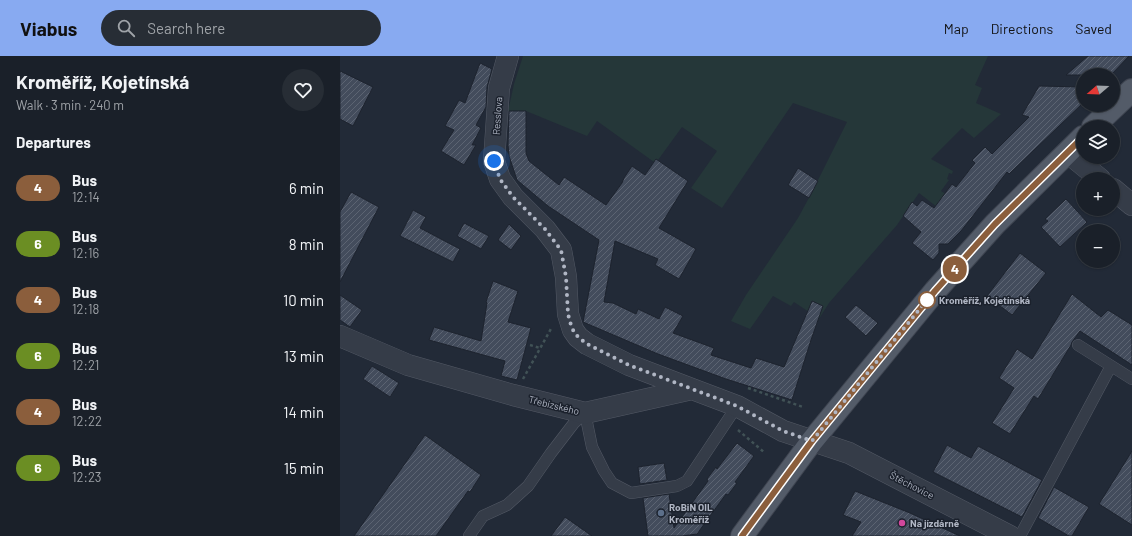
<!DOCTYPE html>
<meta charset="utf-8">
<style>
body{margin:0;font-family:Barlow,sans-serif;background:#272d35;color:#f1f3f6;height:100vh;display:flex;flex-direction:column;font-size:15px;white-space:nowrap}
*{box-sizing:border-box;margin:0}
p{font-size:13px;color:#9fa3a8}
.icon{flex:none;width:22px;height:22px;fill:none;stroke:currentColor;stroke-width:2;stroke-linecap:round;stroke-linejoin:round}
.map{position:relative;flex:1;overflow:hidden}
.panel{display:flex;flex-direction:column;background:#1a2029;width:340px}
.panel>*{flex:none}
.badge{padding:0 8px;border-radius:13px;font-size:14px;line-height:26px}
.needle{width:26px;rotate:251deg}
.tools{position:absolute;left:736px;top:12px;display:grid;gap:8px}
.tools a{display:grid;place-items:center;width:44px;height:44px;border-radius:50%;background:#1a2029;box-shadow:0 1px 3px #0004,0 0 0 1px #383e46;font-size:20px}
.you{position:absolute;width:20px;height:20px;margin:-10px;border:3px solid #fff;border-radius:50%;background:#1a73e8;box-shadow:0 0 0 6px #1a73e833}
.map>.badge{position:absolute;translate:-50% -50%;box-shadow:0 0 0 2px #fff}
h2{padding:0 16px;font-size:15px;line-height:36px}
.round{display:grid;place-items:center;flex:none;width:42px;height:42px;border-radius:21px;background:#272d35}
.head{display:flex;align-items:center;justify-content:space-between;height:68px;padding:0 16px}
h1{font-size:19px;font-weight:700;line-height:30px}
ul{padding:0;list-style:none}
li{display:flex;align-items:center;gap:12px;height:56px;padding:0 16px}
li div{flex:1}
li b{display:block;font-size:15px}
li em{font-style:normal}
li .badge{min-width:44px;font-weight:700;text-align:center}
header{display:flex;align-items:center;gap:24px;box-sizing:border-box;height:56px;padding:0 20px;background:#88aaf1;color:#111}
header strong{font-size:19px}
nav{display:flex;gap:22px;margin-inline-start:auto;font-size:14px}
.search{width:280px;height:36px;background:#272d35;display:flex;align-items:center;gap:10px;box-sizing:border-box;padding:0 14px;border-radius:22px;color:#9fa3a8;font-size:15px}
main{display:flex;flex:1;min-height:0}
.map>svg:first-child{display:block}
.green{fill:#253739}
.building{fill:url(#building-hatch);stroke:#1d232e}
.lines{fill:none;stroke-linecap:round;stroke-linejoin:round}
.service-casing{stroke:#535965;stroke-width:12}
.minor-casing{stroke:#535965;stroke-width:22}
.primary-casing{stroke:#3f4551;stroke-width:24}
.path{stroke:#415256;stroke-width:2.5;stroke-dasharray:3 3;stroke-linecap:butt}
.service{stroke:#353c48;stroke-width:11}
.minor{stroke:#353c48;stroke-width:21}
.primary{stroke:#535b68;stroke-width:22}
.line-casing{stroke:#fff;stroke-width:9}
.line{stroke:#8b5e3c;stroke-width:6}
.walk{stroke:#b0b6c4;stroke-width:4;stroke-dasharray:0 7.2}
.stop-dot{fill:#fff;stroke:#8b5e3c;stroke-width:2}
.service-dot{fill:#5c6f8a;stroke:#1b212c;stroke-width:1.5}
.hotel-dot{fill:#d1479c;stroke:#1b212c;stroke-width:1.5}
.labels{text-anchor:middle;stroke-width:3;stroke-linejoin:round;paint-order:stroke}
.street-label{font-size:10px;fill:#b0b6c4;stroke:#1b212c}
.stop-label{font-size:10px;font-weight:bold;fill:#b0b6c4;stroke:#1b212c;text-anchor:start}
.poi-label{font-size:10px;font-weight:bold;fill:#b0b6c4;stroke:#1b212c;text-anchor:start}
</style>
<header>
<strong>Viabus</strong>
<div class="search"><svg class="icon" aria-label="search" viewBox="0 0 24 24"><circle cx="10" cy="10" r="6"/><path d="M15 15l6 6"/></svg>Search here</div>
<nav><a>Map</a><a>Directions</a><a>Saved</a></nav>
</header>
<main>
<section class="panel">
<div class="head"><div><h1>Kroměříž, Kojetínská</h1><p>Walk · 3 min · 240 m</p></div><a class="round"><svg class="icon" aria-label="heart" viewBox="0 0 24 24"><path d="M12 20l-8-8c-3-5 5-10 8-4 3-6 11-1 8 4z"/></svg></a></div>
<h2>Departures</h2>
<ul>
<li><span class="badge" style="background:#8b5e3c;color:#fff">4</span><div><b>Bus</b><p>12:14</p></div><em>6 min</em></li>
<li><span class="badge" style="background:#6b8e23;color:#fff">6</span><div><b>Bus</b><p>12:16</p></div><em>8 min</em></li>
<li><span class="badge" style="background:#8b5e3c;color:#fff">4</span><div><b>Bus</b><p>12:18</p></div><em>10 min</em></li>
<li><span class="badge" style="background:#6b8e23;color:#fff">6</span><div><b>Bus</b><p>12:21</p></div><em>13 min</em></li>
<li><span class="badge" style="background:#8b5e3c;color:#fff">4</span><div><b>Bus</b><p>12:22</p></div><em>14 min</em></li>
<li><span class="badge" style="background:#6b8e23;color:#fff">6</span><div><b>Bus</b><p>12:23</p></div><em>15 min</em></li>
</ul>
</section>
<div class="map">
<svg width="792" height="480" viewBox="0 0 792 480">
<defs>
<pattern id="building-hatch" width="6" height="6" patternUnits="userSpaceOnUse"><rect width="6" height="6" fill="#434c5c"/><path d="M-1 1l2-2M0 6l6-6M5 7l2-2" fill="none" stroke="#5c6472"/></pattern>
</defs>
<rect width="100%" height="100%" fill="#222a37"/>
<!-- green -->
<path class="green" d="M 183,0 L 648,0 L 635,29 L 642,32 L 636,47 L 661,58 L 634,82 L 622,72 L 591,103 L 613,115 L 612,118 L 609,117 L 607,123 L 609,124 L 601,135 L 607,139 L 597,151 L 579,137 L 557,169 L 489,247 L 477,266 L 469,256 L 454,246 L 451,250 L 433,240 L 410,273 L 391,265 L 406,239 L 458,162 L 471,138 L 507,66 L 453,47 L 382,152 L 351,132 L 377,95 L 342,71 L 318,104 L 316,103 L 314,106 L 257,65 L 247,80 L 186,55 L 168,55 L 174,28 Z"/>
<!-- building -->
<path class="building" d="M 748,0 L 789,0 L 771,19 L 726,19 Z
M 140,7 L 152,13 L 147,31 L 146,51 L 136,69 L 141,72 L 132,89 L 136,89 L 124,109 L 101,95 L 114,74 L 105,70 L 119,44 L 125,47 Z
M 0,15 L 33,31 L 13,70 L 0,63 Z
M 699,30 L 743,31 L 743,47 L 669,118 L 667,116 L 621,175 L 608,188 L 599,188 L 599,197 L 593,204 L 572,187 L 581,176 L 563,160 L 572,146 L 577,150 L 582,144 L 594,152 L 612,128 L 616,131 L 635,107 L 632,104 L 645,91 L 652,98 L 689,61 L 682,59 Z
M 169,55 L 186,55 L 186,97 L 189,105 L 219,129 L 224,121 L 266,149 L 282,127 L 284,122 L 292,110 L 305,119 L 316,103 L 348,125 L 319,172 L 356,193 L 339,223 L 315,209 L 318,203 L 275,185 L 264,246 L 273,247 L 296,258 L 298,253 L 319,263 L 325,251 L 343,260 L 333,277 L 374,292 L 371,299 L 411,312 L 416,302 L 444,311 L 472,245 L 483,250 L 471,284 L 452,344 L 386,323 L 318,298 L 243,266 L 259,184 L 208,150 L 177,124 L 169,100 L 168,89 Z
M 458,112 L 478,125 L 469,142 L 448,129 Z
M 11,136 L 39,151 L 0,226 L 0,156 Z
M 726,143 L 747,166 L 720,191 L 701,171 L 708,165 L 705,163 Z
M 73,154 L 86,161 L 80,172 L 120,193 L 113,206 L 60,180 Z
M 124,167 L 149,180 L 141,193 L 117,180 Z
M 169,168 L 181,180 L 171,194 L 158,184 Z
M 680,197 L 706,217 L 672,259 L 647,240 Z
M 153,225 L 178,235 L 168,266 L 191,272 L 177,324 L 161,320 L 165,305 L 89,284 L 94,271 L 141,285 L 147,247 L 146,246 Z
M 732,238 L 761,261 L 768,254 L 792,269 L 792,309 L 740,275 L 732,286 L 731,289 L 698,343 L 694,340 L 670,378 L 652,367 L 674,332 L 659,322 L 677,293 L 692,303 Z
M 0,239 L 22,254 L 10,271 L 0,264 Z
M 516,249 L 538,267 L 526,280 L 505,261 Z
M 32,310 L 59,327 L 50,341 L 23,323 Z
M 85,379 L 141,419 L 130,436 L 128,435 L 96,480 L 14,480 Z
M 397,387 L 414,400 L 395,426 L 397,427 L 388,439 L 386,438 L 357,478 L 342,480 L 308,480 L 303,442 L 329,438 L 334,472 L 368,425 L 367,423 L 376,411 L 377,413 Z
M 607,389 L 631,402 L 638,390 L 702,424 L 682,461 L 593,416 Z
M 792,395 L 792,469 L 759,448 Z
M 324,407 L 327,424 L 300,428 L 298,411 Z
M 714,431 L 749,451 L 732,480 L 729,480 L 698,462 Z
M 515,435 L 570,457 L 620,480 L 512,480 L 521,466 L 503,459 Z
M 225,461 L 252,480 L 211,480 Z"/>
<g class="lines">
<!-- service casing -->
<g class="service-casing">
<path id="service" d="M 738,289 L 792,323
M 245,357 L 252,391 L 264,415 L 272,427 L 291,437 L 337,430 L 347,425 L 397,350
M 129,480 L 143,460 L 167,449 L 188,430 L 211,397 L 234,367 L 245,357
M 680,480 L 771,310"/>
</g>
<!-- minor casing -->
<g class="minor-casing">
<path id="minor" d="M 168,0 L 159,32 L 154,105 L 160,123 L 173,141 L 205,173 L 221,194 L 226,221 L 228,258 L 233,274 L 238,281 L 247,288 L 289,309 L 352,333
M 727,96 L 760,123
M 773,133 L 792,149
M 0,280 L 68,309 L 173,339 L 245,357 L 352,333 L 397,350 L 443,375 L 509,397 L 670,480"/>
</g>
<!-- primary casing -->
<g class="primary-casing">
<path id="primary" d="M 753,71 L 792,34
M 402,480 L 472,385 L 595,235 L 655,168 L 743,81"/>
</g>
<!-- path -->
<path class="path" d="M 190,289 L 200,292
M 183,323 L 212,271
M 408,332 L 463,351
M 398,374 L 425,397"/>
<!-- service -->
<use href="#service" class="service"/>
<!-- minor -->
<use href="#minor" class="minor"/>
<!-- primary -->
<use href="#primary" class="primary"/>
</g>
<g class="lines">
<!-- line casing -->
<g class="line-casing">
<path id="line" d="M 402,480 L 472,385 L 595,235 L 655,168 L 743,81"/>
</g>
<!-- line -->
<use href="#line" class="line"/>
<!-- walk -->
<path class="walk" d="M 154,105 L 160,123 L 173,141 L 205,173 L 221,194 L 226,221 L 228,258 L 230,266 L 233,274 L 238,281 L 247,288 L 289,309 L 397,350 L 443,375 L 472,385 L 587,244"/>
</g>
<!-- markers -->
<circle class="stop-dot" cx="587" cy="244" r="8"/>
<circle class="service-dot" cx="321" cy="457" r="4"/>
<circle class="hotel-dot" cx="562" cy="467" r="4"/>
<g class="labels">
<!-- street labels -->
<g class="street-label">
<text transform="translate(157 60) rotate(-86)" y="4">Resslova</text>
<text transform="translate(214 349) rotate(14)" y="4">Třebízského</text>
<text transform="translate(572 429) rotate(27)" y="4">Štěchovice</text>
</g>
<!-- stop labels -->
<g class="stop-label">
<text x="599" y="248">Kroměříž, Kojetínská</text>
</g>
<!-- poi labels -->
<g class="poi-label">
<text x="329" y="455">RoBiN OIL<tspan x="329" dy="12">Kroměříž</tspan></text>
<text x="570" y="471">Na jízdárně</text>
</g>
</g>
</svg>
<div class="tools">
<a><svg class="needle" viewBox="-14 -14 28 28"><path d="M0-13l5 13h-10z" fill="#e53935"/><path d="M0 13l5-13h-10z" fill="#9fa3a8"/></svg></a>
<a><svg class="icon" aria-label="layers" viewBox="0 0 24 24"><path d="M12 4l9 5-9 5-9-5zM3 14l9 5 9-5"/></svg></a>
<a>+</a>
<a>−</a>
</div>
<div class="you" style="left:154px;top:105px"></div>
<b class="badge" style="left:615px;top:213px;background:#8b5e3c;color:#fff">4</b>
</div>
</main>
